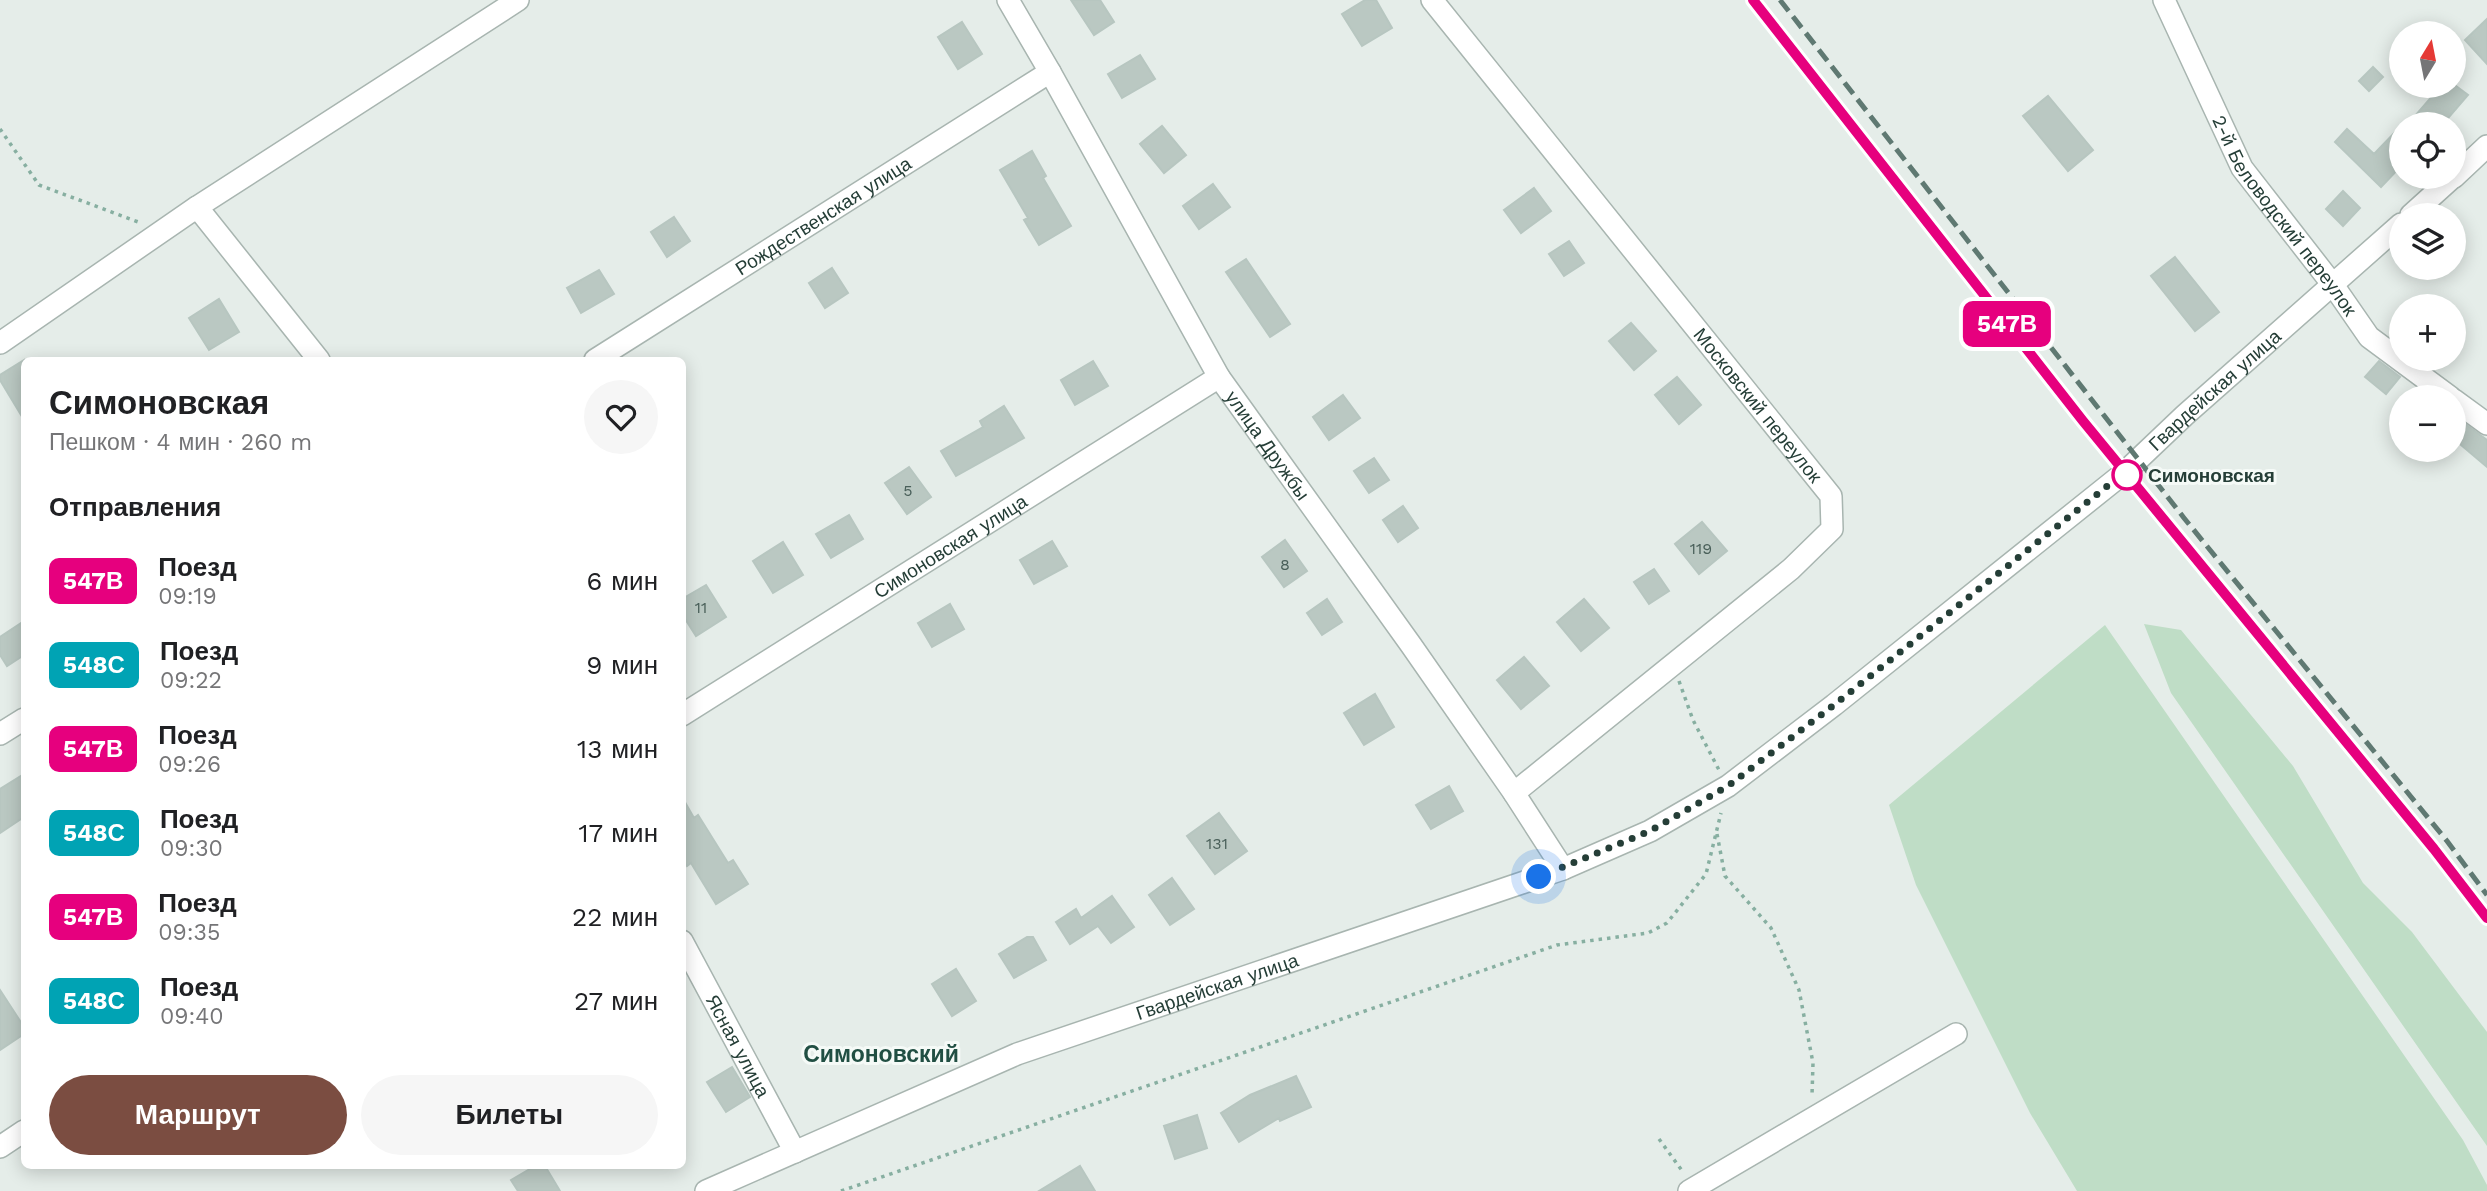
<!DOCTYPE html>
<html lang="ru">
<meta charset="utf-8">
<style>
body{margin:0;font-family:"Work Sans",sans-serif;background:#f6f6f6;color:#202124;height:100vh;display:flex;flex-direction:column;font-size:26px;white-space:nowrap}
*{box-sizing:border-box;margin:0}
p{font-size:23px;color:#757577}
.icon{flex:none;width:38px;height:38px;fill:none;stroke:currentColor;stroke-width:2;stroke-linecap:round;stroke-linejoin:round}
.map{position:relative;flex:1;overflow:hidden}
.panel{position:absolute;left:21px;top:357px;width:665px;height:812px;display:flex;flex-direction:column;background:#fff;border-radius:10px;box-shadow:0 4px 18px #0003}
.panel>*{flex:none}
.badge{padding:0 14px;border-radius:10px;font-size:24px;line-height:46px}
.needle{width:46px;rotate:10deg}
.controls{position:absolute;left:2389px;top:21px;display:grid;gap:14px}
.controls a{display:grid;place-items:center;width:77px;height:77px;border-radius:50%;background:#fff;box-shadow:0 4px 18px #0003;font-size:35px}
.you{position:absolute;width:35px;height:35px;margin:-18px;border:5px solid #fff;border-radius:50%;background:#1a73e8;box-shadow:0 0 0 10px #1a73e833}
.map>.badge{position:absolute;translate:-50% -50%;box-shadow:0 0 0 4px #fff}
h2{padding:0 28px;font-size:26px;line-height:63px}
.round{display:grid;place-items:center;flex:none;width:74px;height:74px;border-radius:37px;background:#f6f6f6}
.overview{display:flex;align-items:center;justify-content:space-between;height:119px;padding:0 28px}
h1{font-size:33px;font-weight:600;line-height:52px}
.cta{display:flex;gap:14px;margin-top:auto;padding:14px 28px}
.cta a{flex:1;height:80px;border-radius:42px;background:#7b4d41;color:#fff;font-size:28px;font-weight:600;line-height:80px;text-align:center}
.cta a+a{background:#f6f6f6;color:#202124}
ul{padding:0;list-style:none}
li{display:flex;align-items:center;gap:21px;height:84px;padding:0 28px}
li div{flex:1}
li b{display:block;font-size:26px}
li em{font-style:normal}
li .badge{min-width:77px;font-weight:700;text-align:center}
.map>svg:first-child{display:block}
.green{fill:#bfddc6}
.building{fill:#bac8c2;stroke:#b7c6c0;stroke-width:2}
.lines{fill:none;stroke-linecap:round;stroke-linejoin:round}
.minor-casing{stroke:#a8b5b0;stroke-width:24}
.path{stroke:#87afa1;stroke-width:3.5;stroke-dasharray:3.5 5;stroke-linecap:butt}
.minor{stroke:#fff;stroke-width:21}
.rail{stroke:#5f7972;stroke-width:5;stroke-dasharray:14 7;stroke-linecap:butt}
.line-casing{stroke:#fff;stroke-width:16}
.line{stroke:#e6007e;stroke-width:10}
.walk{stroke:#253e37;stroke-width:7;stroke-dasharray:0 12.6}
.stop-dot{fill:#fff;stroke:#e6007e;stroke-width:3.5}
.labels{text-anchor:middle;stroke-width:6;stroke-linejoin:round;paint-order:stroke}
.number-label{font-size:16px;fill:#4a605a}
.street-label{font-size:19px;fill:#253e37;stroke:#f5faf7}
.stop-label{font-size:19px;font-weight:bold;fill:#253e37;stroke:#f5faf7;text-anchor:start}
.quarter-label{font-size:23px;font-weight:bold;fill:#214f43;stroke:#f5faf7}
</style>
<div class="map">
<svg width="2487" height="1191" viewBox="0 0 2487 1191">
<rect width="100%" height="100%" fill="#e5ede9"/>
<!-- green -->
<path class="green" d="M 2144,624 L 2181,630 L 2293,766 L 2363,883 L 2412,932 L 2487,1032 L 2487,1146 L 2171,693 Z
M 2105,625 L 2463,1140 L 2487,1185 L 2487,1191 L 2077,1191 L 2030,1113 L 1916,885 L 1889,805 Z"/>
<!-- building -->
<path class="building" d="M 1071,0 L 1100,0 L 1114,22 L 1094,35 Z
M 1365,0 L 1376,0 L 1392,28 L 1362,46 L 1342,14 Z
M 2487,19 L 2487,64 L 2465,40 Z
M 962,22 L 982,54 L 958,69 L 938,37 Z
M 1140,55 L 1155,79 L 1122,98 L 1108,74 Z
M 2373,67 L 2383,77 L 2369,91 L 2359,81 Z
M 2441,86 L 2456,86 L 2468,95 L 2443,124 L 2408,124 Z
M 2048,96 L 2093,150 L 2068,171 L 2023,116 Z
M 1162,126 L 1186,155 L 1164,173 L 1140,144 Z
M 2401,126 L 2401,166 L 2381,187 L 2335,142 L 2347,129 L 2374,154 Z
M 1032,151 L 1046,176 L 1043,178 L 1071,226 L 1039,245 L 1024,220 L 1028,218 L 1000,170 Z
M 1213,184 L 1230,207 L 1199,229 L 1183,206 Z
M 1534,188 L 1551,211 L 1521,233 L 1504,210 Z
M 2343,191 L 2360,208 L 2343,226 L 2326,209 Z
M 674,217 L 690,241 L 667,257 L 651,232 Z
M 1569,241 L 1584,263 L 1564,276 L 1549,254 Z
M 2175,257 L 2219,312 L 2195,331 L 2151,276 Z
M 1246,259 L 1290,324 L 1270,337 L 1226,272 Z
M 832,268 L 848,293 L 825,308 L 809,283 Z
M 599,270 L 614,294 L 581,313 L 567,288 Z
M 219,299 L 239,332 L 209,350 L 189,318 Z
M 1631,323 L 1656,351 L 1634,370 L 1609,341 Z
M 24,360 L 24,420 L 0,380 L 0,375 Z
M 1093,361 L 1108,386 L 1075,405 L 1061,380 Z
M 2379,361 L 2400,377 L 2386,394 L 2365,377 Z
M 1677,377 L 1701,405 L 1679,424 L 1655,395 Z
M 1343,395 L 1360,418 L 1329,440 L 1313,417 Z
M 1004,406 L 1024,438 L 956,476 L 941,451 L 983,427 L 980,421 Z
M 2454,416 L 2487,440 L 2487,467 L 2454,439 Z
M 1374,458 L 1389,480 L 1369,493 L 1354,471 Z
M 909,467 L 931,497 L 907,514 L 885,483 Z
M 1403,506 L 1418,528 L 1398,542 L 1383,520 Z
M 849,515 L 863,539 L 831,558 L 816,534 Z
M 1702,522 L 1727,551 L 1699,574 L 1675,544 Z
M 1285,540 L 1307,571 L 1284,587 L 1262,557 Z
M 1052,541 L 1067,566 L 1034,584 L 1020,560 Z
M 783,542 L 803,575 L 773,593 L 753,561 Z
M 1654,569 L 1669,591 L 1649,604 L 1634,582 Z
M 706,585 L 726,617 L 696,636 L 682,614 L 682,599 Z
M 1327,599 L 1342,622 L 1322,635 L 1307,613 Z
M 1584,599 L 1609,628 L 1581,651 L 1557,622 Z
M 950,604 L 964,629 L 932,647 L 918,623 Z
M 24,621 L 24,655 L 7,666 L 0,655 L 0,637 Z
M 1524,657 L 1549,686 L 1521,709 L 1497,680 Z
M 1375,694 L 1394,727 L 1364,745 L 1344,713 Z
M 24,774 L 24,817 L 0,833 L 0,789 Z
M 1449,786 L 1463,811 L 1431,829 L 1416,805 Z
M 682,797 L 694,818 L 698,815 L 728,863 L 733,860 L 748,884 L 716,904 L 691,863 L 687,866 L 682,858 Z
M 1219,813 L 1247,851 L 1215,874 L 1187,836 Z
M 1172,878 L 1194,909 L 1170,925 L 1149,895 Z
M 1112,896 L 1134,927 L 1111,943 L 1098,926 L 1070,944 L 1056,922 L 1076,909 L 1081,918 Z
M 1027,937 L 1033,937 L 1046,960 L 1014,978 L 999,954 Z
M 956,969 L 976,1001 L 952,1016 L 932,984 Z
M 0,990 L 24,1027 L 24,1034 L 0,1050 Z
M 732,1067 L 750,1097 L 726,1112 L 707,1082 Z
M 1296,1076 L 1311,1107 L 1280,1121 L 1279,1118 L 1239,1142 L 1221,1113 L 1250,1095 Z
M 1197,1115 L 1207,1148 L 1175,1159 L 1164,1126 Z
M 535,1166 L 545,1166 L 560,1191 L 518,1191 L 511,1180 Z
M 1080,1166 L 1095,1191 L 1039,1191 Z"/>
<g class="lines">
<!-- minor casing -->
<g class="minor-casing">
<g id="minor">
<path id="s1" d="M 1008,0 L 1050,72 L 1219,377 L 1411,645 L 1514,793 L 1563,869"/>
<path id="s2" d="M 1432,0 L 1831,496 L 1832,529 L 1791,569 L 1514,793"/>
<path id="s3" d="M 2164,0 L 2242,168 L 2333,285 L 2369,337 L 2450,397"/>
<path d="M 2454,177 L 2487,146"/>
<path d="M 197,207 L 518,0"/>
<path d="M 2411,215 L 2453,177"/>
<path d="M 0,343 L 197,207 L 319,360"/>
<path id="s4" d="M 595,360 L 1050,72"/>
<path d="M 2454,400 L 2487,424"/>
<path id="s5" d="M 682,715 L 1219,377"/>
<path d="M 0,734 L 24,719"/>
<path id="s6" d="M 682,941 L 795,1152"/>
<path d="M 0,1147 L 24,1131"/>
<path id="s7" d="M 706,1191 L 1017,1054 L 1563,869 L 1650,831 L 1728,786 L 1834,705 L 2125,472 L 2185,415 L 2401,224"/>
<path d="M 1689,1191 L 1956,1034"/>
</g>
</g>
<!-- path -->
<path class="path" d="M 0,129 L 39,185 L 141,223
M 1679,681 L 1693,720 L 1719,770
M 1717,834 L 1725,876 L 1771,928 L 1799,990 L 1813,1063 L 1812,1095
M 1659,1139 L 1683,1172
M 841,1191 L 1557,945 L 1648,933 L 1667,923 L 1706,874 L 1721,813"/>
<!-- minor -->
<use href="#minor" class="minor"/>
<!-- rail -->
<path class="rail" d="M 1753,0 L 2083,421 L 2434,849 L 2487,918
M 1780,0 L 2184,518 L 2447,841 L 2487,895"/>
</g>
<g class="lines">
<!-- line casing -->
<g class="line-casing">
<path id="line" d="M 1753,0 L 2083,421 L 2434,849 L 2487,918"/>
</g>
<!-- line -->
<use href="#line" class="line"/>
<!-- walk -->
<path class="walk" d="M 1539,877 L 1650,831 L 1728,786 L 1834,705 L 2125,472 L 2127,475"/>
</g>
<!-- markers -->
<circle class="stop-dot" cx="2127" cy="475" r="14"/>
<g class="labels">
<!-- number labels -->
<g class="number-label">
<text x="908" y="496">5</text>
<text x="1701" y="554">119</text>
<text x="1285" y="570">8</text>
<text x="701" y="613">11</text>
<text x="1217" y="849">131</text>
</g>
<!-- street labels -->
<g class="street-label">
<text dy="7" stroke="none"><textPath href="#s3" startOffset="248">2-й Беловодский переулок</textPath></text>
<text dy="7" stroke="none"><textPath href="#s4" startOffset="270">Рождественская улица</textPath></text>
<text dy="7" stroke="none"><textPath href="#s7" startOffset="1729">Гвардейская улица</textPath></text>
<text dy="7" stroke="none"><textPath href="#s2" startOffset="520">Московский переулок</textPath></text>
<text dy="7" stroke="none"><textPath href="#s1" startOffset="516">улица Дружбы</textPath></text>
<text dy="7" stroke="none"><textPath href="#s5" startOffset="317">Симоновская улица</textPath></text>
<text dy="7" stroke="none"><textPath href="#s7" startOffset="551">Гвардейская улица</textPath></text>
<text dy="7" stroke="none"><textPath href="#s6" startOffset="119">Ясная улица</textPath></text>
</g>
<!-- stop labels -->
<g class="stop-label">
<text x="2148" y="482">Симоновская</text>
</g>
<!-- quarter labels -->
<g class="quarter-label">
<text x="881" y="1062">Симоновский</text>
</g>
</g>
</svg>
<div class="controls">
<a><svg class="needle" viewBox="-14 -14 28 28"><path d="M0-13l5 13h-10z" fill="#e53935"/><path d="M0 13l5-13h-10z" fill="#757577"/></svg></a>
<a><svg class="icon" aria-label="locate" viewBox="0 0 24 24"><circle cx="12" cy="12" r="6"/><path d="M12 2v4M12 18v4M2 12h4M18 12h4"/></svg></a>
<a><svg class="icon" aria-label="layers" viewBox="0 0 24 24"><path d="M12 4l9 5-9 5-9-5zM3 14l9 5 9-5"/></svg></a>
<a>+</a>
<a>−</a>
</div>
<div class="you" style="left:1539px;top:877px"></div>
<b class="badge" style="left:2007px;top:324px;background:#e6007e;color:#fff">547В</b>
<section class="panel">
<div class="overview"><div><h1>Симоновская</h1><p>Пешком · 4 мин · 260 m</p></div><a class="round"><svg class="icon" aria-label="heart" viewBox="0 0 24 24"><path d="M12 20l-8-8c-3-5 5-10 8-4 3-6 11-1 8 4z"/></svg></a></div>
<h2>Отправления</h2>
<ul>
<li><span class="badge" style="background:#e6007e;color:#fff">547В</span><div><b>Поезд</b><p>09:19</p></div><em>6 мин</em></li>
<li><span class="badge" style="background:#00a3b4;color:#fff">548С</span><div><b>Поезд</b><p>09:22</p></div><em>9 мин</em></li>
<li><span class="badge" style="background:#e6007e;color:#fff">547В</span><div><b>Поезд</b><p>09:26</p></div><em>13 мин</em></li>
<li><span class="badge" style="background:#00a3b4;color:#fff">548С</span><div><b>Поезд</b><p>09:30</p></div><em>17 мин</em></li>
<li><span class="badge" style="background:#e6007e;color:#fff">547В</span><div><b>Поезд</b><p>09:35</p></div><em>22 мин</em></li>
<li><span class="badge" style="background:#00a3b4;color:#fff">548С</span><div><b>Поезд</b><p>09:40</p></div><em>27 мин</em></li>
</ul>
<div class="cta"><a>Маршрут</a><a>Билеты</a></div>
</section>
</div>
